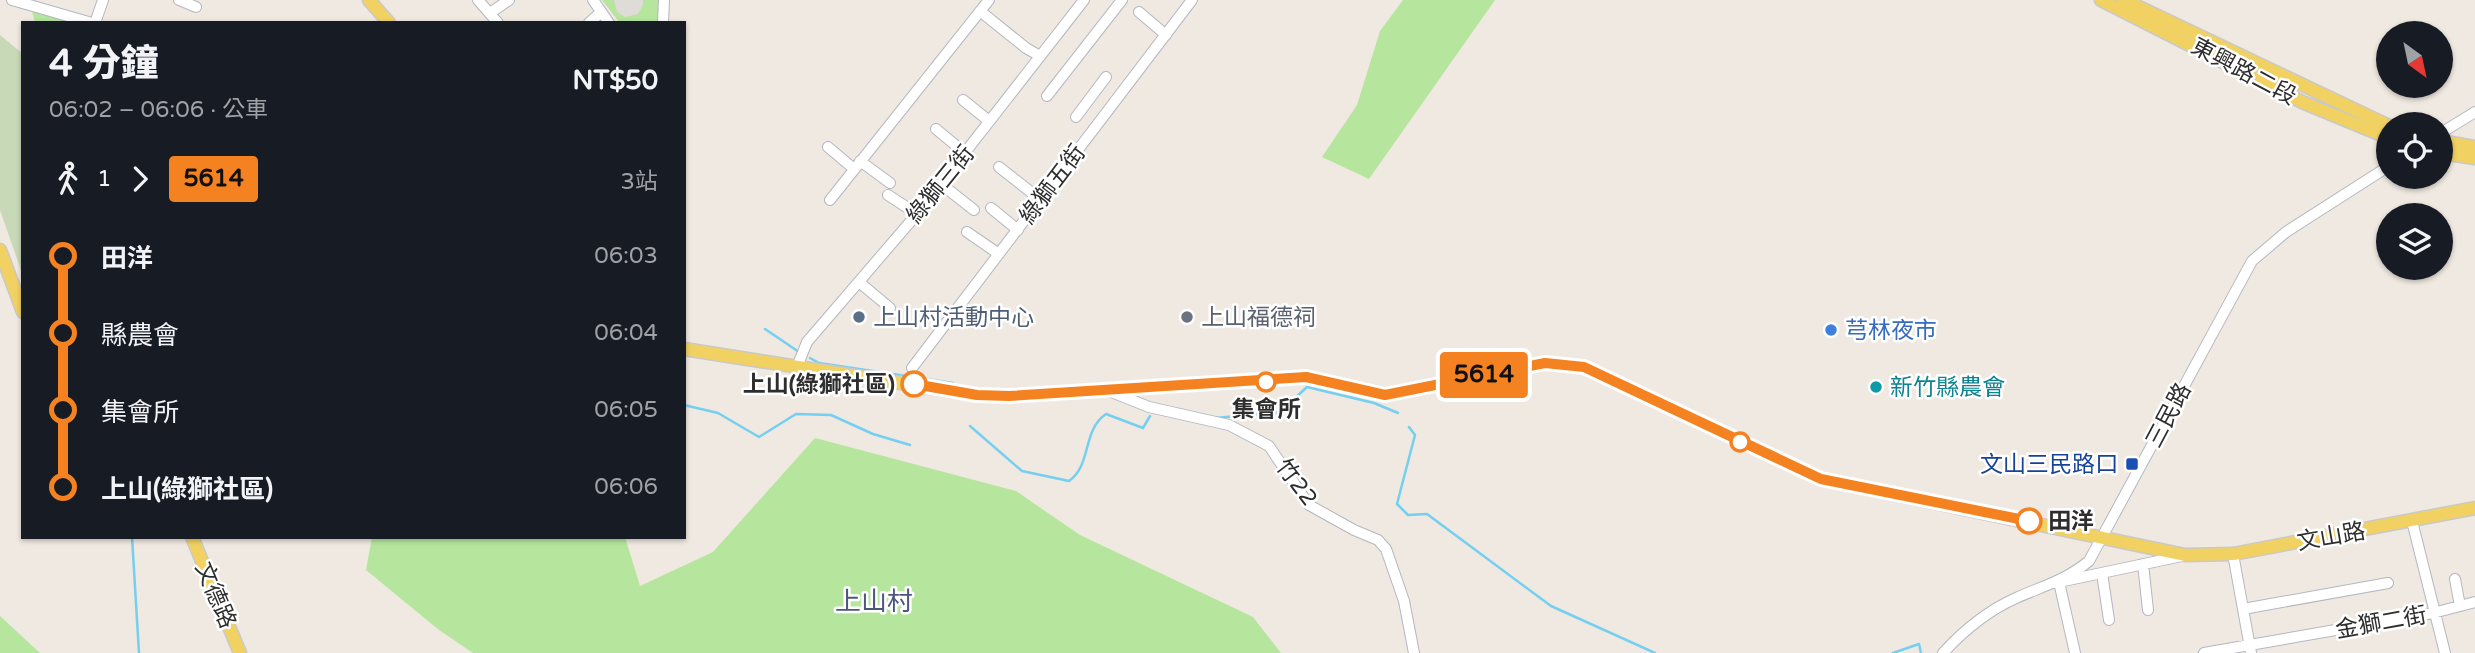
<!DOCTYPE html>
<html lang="zh-TW">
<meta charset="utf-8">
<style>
body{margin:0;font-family:"Varela Round","Noto Sans TC",sans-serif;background:#242831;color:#f1f3f6;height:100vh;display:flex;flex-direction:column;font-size:26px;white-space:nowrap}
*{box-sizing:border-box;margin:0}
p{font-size:23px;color:#9ea1a6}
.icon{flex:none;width:38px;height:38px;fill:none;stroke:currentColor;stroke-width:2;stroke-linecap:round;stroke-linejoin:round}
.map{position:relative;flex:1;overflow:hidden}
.panel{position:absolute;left:21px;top:21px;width:665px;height:518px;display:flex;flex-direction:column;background:#171b24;border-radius:0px;box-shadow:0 2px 5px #0004}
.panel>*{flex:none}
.badge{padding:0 14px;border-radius:5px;font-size:24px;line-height:46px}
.needle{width:46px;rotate:147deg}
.tools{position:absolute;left:2376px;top:21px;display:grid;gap:14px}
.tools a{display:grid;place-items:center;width:77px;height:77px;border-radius:50%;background:#171b24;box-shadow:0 2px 5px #0004;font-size:35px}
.map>.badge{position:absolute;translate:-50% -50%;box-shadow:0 0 0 4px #fff}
.legs{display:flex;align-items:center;gap:10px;height:77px;padding:0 28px;font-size:23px}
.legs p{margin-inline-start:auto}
.headline{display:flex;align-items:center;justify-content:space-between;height:119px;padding:0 28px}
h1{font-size:38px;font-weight:800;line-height:52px}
ul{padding:0 28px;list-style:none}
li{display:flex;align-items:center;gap:24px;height:77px;font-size:26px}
li i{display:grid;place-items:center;width:10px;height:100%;margin:0 9px;background:currentColor}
li i::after{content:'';width:18px;height:18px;margin:-9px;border:5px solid;border-radius:50%;background:#171b24}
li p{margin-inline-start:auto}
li:first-child i{background:linear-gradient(#0000 50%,currentColor 0)}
li:last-child i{background:linear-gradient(currentColor 50%,#0000 0)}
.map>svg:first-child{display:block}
.green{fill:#b6e59e}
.cemetery{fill:#c8d9b8}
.plaza{fill:#dfdcd8}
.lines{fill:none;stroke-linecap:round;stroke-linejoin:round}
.stream{stroke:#75cff0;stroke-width:2.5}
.minor-casing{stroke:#b4b7c1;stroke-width:12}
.major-casing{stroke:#c9c9c9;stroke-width:15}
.minor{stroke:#fff;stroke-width:10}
.major{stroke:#f2d163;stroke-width:12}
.line-1-casing{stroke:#fff;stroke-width:16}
.line-1{stroke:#f58220;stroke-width:10}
.service-dot{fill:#5c6f8a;stroke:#fff;stroke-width:2.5}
.worship-dot{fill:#6b7280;stroke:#fff;stroke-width:2.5}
.shop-dot{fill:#3f7fe0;stroke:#fff;stroke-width:2.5}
.stop-1-dot{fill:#fff;stroke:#f58220;stroke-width:3.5}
.culture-dot{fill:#0f9aa8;stroke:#fff;stroke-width:2.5}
.transit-dot{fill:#1a4fb4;stroke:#fff;stroke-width:2.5}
.labels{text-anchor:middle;stroke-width:5;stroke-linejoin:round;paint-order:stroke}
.street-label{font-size:23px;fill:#2e2e2e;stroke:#fff}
.service-label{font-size:23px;fill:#4e5e75;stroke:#fff;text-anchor:start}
.worship-label{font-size:23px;fill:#5b616d;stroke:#fff;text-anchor:start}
.shop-label{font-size:23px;fill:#366cbe;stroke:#fff;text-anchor:start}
.stop-label{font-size:23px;font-weight:bold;fill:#2e2e2e;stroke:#fff;text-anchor:end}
.culture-label{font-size:23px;fill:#0d838f;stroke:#fff;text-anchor:start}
.transit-label{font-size:23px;fill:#164399;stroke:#fff;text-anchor:end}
.quarter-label{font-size:26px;fill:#4d5680;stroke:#fff}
</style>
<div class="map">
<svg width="2475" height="653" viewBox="0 0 2475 653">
<rect width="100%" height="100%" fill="#efe9e1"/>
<!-- green -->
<path class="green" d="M 602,0 L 659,0 L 659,23 L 620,23 Z
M 1403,0 L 1495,0 L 1369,179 L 1322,157 L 1357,105 L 1380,31 Z
M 31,7 L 86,23 L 35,23 Z
M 815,438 L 1016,491 L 1080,535 L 1253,617 L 1281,653 L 473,653 L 439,630 L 366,570 L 372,537 L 625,537 L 640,586 L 713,552 Z
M 0,616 L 40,653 L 0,653 Z"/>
<!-- cemetery -->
<path class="cemetery" d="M 0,35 L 23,54 L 23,276 L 0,210 Z"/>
<!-- plaza -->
<path class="plaza" d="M 614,0 L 643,0 L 643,5 L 638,14 L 625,17 L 617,12 Z"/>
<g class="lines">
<!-- stream -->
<path class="stream" d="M 765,329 L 799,352
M 810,358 L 819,363 L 953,383
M 684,405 L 718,413 L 759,437 L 796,414 L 831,415 L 873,434 L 910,445
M 1216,418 L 1280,412 L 1307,387 L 1374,403 L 1398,413
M 970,426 L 1022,471 L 1069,481 C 1092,465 1082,430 1106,414 L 1143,428 L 1150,416
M 1409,427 L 1415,435 L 1397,504 L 1408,515 L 1427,514 L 1551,606 L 1655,653
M 132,537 L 139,653
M 1893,653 L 1919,644 L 1921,653"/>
<!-- minor casing -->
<g class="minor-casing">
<path id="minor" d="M 12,0 L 92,23
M 179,0 L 196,7
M 478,0 L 498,23
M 593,0 L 609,23
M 980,11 L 1026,48 L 1040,56
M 1139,12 L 1166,35
M 490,13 L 509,0
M 95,23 L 103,0
M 589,23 L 600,13
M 663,23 L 664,0
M 1047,96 L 1122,0
M 963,100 L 989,121
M 1076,117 L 1106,77
M 936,129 L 965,153
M 2441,133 L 2475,112
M 828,147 L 854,169
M 860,161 L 890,183
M 999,167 L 1041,200
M 941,184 L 974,210
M 888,195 L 917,214
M 830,200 L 989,0
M 991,208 L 1018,230
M 967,232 L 999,254
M 859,282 L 890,308
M 797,367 L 807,342 L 917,214 L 1084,0
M 912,368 L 1192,0
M 1109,391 L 1149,407 L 1229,425 L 1269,446 L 1309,505 L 1354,530 L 1378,540 L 1386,549 L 1404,601 L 1414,653
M 2412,521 L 2445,653
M 2233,554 L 2251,653
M 2143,564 L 2148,610
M 2102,573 L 2109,620
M 2455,579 L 2460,606
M 2243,609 L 2388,583
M 1943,653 C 1964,630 1987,611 2016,598 C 2043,586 2066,580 2089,561 L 2252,261 L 2286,232 L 2389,166
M 2075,653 L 2059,582 L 2182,556
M 2204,653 L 2433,613 L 2475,602"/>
</g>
<!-- major casing -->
<g class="major-casing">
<path id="major" d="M 369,0 L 389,23
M 2101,0 L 2302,102 L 2389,138
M 2124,0 L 2389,126
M 2441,141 L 2475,147
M 2441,153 L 2475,158
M 0,250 L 23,312
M 684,349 L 977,395 L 1009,396 L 1306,377 L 1385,395 L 1545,363 L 1584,367 L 1821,479 L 2185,555 L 2233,554 L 2475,508
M 192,537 L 240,653"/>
</g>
<!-- minor -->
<use href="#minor" class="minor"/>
<!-- major -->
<use href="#major" class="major"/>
</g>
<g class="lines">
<!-- line-1 casing -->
<g class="line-1-casing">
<path id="line-1" d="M 914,384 L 977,395 L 1009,396 L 1306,377 L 1385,395 L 1545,363 L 1584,367 L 1821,479 L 2029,521"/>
</g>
<!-- line-1 -->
<use href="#line-1" class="line-1"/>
</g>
<!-- markers -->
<circle class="service-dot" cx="859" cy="317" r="7"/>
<circle class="worship-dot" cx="1187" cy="317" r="7"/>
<circle class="shop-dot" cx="1831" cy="330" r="7"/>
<g class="stop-1-dot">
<circle cx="1266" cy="382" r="9"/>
<circle cx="914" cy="384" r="12"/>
<circle cx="1740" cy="442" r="9"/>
<circle cx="2029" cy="521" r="12"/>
</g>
<circle class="culture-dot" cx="1876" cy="387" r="7"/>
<rect class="transit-dot" x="2125" y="457" width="14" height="14" rx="3.5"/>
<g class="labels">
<!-- street labels -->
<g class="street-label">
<text transform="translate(2244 71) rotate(28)" y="8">東興路二段</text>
<text transform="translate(940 184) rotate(-51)" y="8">綠獅三街</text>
<text transform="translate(1052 184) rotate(-53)" y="8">綠獅五街</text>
<text transform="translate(2168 415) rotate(-62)" y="8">三民路</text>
<text transform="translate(1297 482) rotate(53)" y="8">竹22</text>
<text transform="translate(2331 536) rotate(-10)" y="8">文山路</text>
<text transform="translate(216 595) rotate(67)" y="8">文德路</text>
<text transform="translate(2381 622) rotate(-10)" y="8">金獅二街</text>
</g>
<!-- service labels -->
<g class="service-label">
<text x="873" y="325">上山村活動中心</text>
</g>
<!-- worship labels -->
<g class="worship-label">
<text x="1201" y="325">上山福德祠</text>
</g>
<!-- shop labels -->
<g class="shop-label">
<text x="1845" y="338">芎林夜市</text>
</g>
<!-- stop labels -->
<g class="stop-label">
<text x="895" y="392">上山(綠獅社區)</text>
<text x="1266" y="417" text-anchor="middle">集會所</text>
<text x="2048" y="529" text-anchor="start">田洋</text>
</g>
<!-- culture labels -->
<g class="culture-label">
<text x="1890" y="395">新竹縣農會</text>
</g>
<!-- transit labels -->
<g class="transit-label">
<text x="2118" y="472">文山三民路口</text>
</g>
<!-- quarter labels -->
<g class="quarter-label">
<text x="874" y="610">上山村</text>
</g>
</g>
</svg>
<div class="tools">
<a><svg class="needle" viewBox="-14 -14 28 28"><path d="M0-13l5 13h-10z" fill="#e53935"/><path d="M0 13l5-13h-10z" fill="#9ea1a6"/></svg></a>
<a><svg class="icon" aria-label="locate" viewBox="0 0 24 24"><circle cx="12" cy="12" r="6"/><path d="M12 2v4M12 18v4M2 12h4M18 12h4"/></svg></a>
<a><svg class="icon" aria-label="layers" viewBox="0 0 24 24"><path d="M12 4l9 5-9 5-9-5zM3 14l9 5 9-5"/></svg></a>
</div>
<b class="badge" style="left:1484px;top:375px;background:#f58220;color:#111">5614</b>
<section class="panel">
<div class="headline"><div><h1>4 分鐘</h1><p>06:02 – 06:06 · 公車</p></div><b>NT$50</b></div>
<div class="legs"><svg class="icon" aria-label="walk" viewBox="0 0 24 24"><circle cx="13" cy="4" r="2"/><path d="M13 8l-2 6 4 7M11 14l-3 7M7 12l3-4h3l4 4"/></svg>1<svg class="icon" aria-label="forward" viewBox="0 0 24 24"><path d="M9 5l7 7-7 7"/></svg><b class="badge" style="background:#f58220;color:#111">5614</b><p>3站</p></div>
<ul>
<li><i style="color:#f58220"></i><b>田洋</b><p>06:03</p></li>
<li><i style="color:#f58220"></i><span>縣農會</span><p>06:04</p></li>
<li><i style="color:#f58220"></i><span>集會所</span><p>06:05</p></li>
<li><i style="color:#f58220"></i><b>上山(綠獅社區)</b><p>06:06</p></li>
</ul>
</section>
</div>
